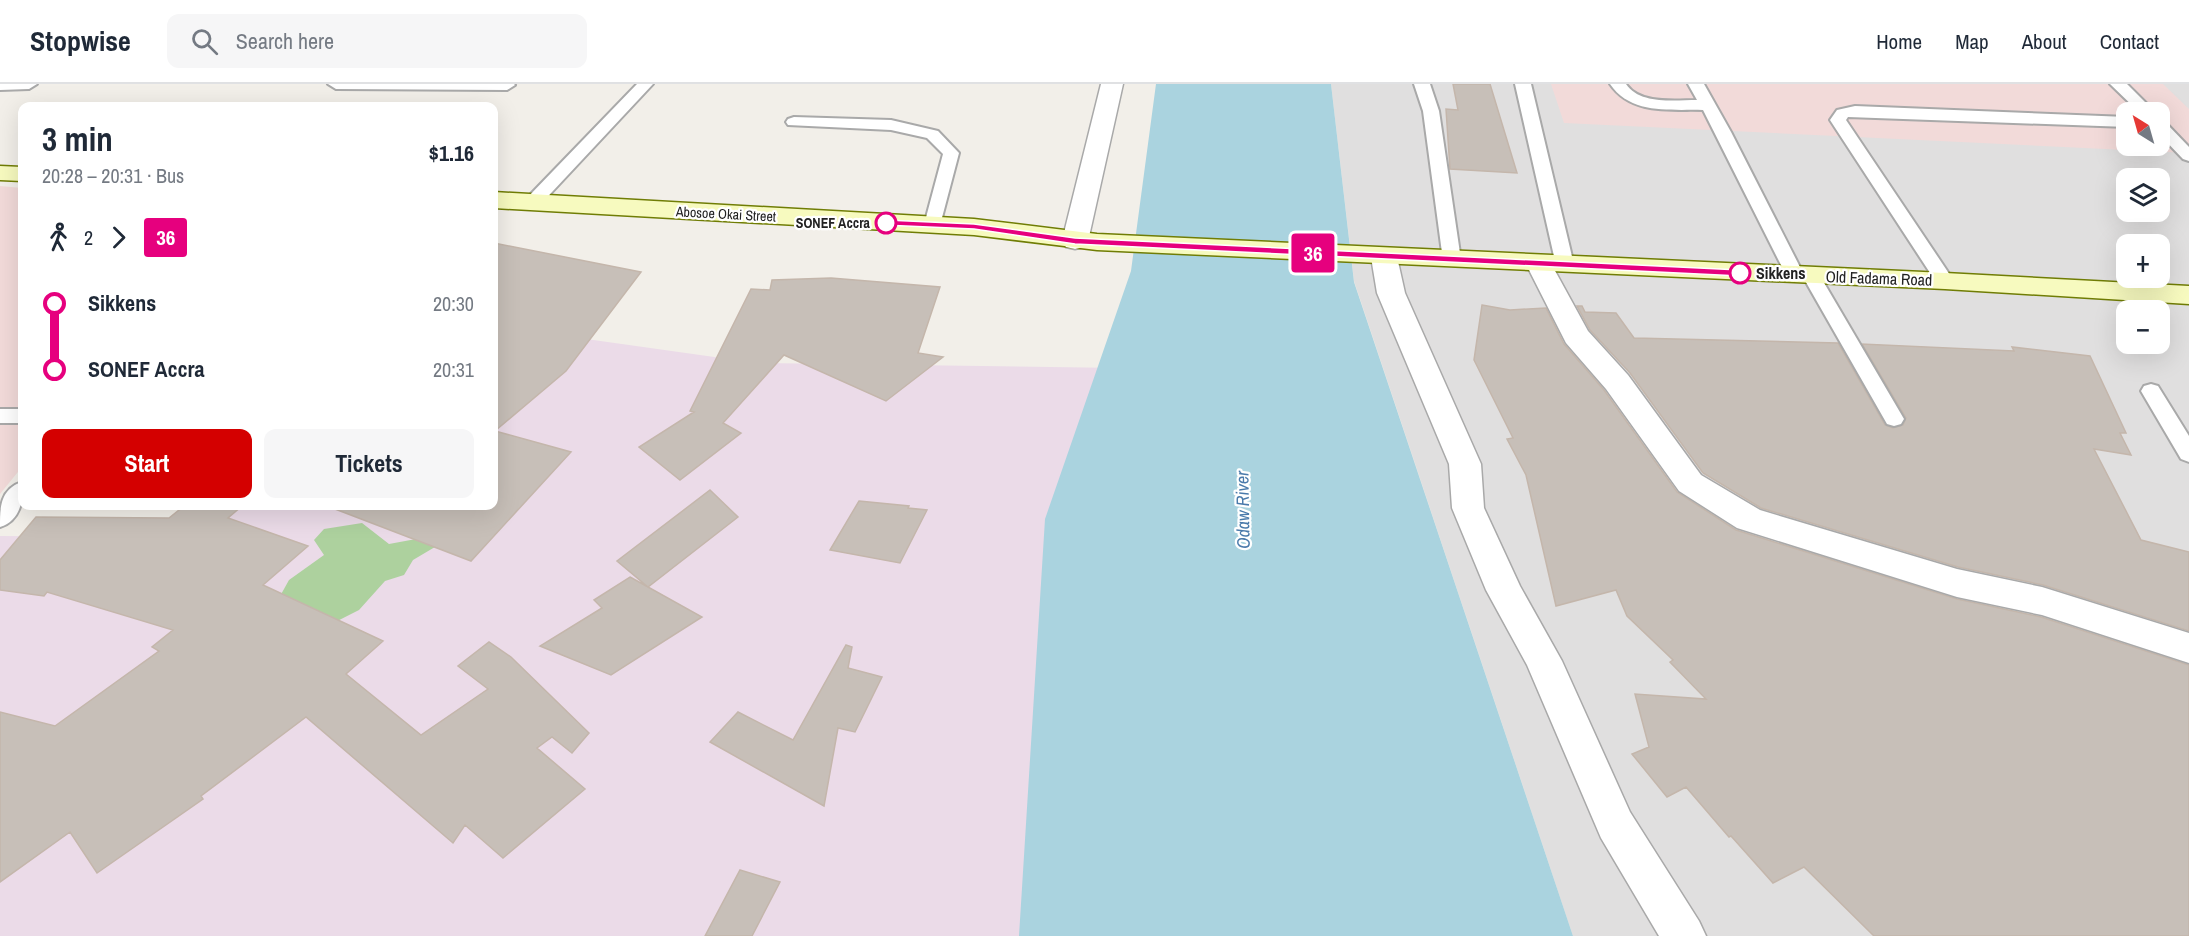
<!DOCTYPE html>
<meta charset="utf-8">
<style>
body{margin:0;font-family:"Archivo Narrow",sans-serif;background:#f6f6f7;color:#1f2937;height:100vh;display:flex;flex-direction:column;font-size:22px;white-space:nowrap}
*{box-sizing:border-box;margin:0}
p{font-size:20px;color:#747a83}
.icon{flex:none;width:33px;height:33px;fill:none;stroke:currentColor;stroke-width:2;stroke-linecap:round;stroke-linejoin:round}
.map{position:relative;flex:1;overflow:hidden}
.panel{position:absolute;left:18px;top:18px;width:480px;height:408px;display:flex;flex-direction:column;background:#fff;border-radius:12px;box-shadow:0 6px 24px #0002}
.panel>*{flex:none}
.badge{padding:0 12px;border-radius:4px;font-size:21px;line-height:39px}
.needle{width:39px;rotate:323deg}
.fabs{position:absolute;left:2116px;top:18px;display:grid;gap:12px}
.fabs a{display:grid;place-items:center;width:54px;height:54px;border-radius:12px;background:#fff;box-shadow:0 6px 24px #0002;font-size:30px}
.map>.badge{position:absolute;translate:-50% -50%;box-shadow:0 0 0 3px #fff}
.legs{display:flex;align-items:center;gap:9px;height:66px;padding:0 24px;font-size:20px}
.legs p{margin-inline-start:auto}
.overview{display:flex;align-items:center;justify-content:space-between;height:102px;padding:0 24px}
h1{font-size:33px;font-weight:700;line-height:45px}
.cta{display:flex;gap:12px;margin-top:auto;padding:12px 24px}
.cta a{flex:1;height:69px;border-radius:12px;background:#d40000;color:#fff;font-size:24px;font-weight:700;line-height:69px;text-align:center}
.cta a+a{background:#f6f6f7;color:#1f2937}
ul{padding:0 24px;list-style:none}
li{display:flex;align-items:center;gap:21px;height:66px;font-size:22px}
li i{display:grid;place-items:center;width:9px;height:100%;margin:0 8px;background:currentColor}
li i::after{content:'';width:15px;height:15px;margin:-8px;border:4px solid;border-radius:50%;background:#fff}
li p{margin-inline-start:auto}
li:first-child i{background:linear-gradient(#0000 50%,currentColor 0)}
li:last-child i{background:linear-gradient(currentColor 50%,#0000 0)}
header{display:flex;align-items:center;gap:36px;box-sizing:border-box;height:84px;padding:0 30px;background:#fff;border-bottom:2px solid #e0e1e3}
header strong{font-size:28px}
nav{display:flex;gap:33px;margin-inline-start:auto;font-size:21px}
.search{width:420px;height:54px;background:#f6f6f7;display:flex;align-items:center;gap:15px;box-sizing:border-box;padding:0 21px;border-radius:12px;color:#747a83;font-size:22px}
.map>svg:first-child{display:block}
.residential{fill:#e0dfdf;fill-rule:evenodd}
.commercial{fill:#f2dad9;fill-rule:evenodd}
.industrial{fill:#ebdbe8}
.forest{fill:#add19e}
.water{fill:#aad3df}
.building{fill:#c7bfb8;stroke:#c4b6ab;stroke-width:1.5}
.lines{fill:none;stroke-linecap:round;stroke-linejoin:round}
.lane-casing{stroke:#a9a9a9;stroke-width:4}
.street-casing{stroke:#a9a9a9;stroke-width:3}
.secondary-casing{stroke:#707d05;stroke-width:3}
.lane{fill:#fff;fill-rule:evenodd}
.street{fill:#fff;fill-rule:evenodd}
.secondary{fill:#f7fabf;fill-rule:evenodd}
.line-1{fill:#e6007e;stroke:#fff;stroke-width:1.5}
.stop-1-dot{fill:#fff;stroke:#e6007e;stroke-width:3}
.labels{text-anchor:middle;stroke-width:4.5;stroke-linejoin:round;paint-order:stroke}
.far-street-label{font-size:14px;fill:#222;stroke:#fff}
.far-stop-label{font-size:14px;font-weight:bold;fill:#222;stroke:#fff;text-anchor:end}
.stop-label{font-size:16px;font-weight:bold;fill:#222;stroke:#fff;text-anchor:start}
.street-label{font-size:16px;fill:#222;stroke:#fff}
.water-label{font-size:18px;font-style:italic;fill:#4a7aab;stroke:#fff}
</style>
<header>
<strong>Stopwise</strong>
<div class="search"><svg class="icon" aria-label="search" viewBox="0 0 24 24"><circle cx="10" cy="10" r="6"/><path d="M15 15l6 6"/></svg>Search here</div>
<nav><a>Home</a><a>Map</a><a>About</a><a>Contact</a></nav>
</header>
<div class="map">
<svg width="2189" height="852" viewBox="0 0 2189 852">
<rect width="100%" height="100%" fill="#f2efe9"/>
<!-- residential -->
<path class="residential" d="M 1331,0 L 2189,0 L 2189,852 L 1573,852 L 1354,197 ZM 2127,28 L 2160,28 L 2160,62 L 2127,62 ZM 2127,94 L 2160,94 L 2160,128 L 2127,128 ZM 2127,160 L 2160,160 L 2160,194 L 2127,194 ZM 2127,226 L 2160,226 L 2160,260 L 2127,260 Z"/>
<!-- commercial -->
<path class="commercial" d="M 1551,0 L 2163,0 L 2189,25 L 2189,69 L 1564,39 ZM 2127,28 L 2160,28 L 2160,62 L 2127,62 Z
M 0,102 L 22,104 L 22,383 L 0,410 Z"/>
<!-- industrial -->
<path class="industrial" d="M 494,242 L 757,279 L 1120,284 L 1296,852 L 0,852 L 0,452 L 170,453 L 194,422 L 494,422 Z"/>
<!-- forest -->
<path class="forest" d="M 362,439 L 389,460 L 416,455 L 440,460 L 413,476 L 404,491 L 385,497 L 359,526 L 292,560 L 279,514 L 289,496 L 324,471 L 314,456 L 324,445 Z"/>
<!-- water -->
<path class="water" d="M 1156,0 L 1331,0 L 1354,198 L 1573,852 L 1019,852 L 1045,435 L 1131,187 Z"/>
<!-- building -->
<path class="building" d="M 1453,0 L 1490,0 L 1517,89 L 1450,85 L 1446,25 L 1458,26 Z
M 494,159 L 641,188 L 566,287 L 495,347 L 571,368 L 471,477 L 335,425 L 336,422 L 494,422 Z
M 831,194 L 940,203 L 918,269 L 943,273 L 886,317 L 784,271 L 723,339 L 741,349 L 680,396 L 639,363 L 694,328 L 690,327 L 751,205 L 770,206 L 772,196 Z
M 1482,221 L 1510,226 L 1546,224 L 1564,260 L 1604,306 L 1677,408 L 1736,446 L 1957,515 L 2041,533 L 2189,581 L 2189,852 L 1874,852 L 1804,783 L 1773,799 L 1731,752 L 1729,753 L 1686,703 L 1667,713 L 1632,670 L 1649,663 L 1635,610 L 1706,615 L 1670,578 L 1673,576 L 1627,532 L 1616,506 L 1556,522 L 1526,391 L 1507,355 L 1513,354 L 1474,276 Z
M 1577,222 L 1582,222 L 1585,228 L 1616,229 L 1634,254 L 1838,259 L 1885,341 L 1893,344 L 1903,341 L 1906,334 L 1862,260 L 2014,267 L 2012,263 L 2090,272 L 2126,349 L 2120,349 L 2131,371 L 2094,365 L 2141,456 L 2189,468 L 2189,547 L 2043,501 L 1958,483 L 1761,424 L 1703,389 L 1630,289 L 1590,246 Z
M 710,406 L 738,433 L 648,503 L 617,477 Z
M 859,417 L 909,422 L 908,424 L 927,426 L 900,479 L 830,466 Z
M 184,422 L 242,422 L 228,434 L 308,462 L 263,501 L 383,557 L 346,590 L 421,651 L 488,605 L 458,582 L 489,558 L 511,573 L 589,649 L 572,669 L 552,653 L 537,664 L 585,705 L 503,774 L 465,741 L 453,759 L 306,633 L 201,712 L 203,715 L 97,789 L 70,748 L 0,798 L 0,628 L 55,642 L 159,567 L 152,563 L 173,546 L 47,508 L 44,512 L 0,506 L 0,476 L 36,433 L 169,434 Z
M 630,493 L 702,533 L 611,591 L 540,562 L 602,524 L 594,516 Z
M 846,561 L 852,563 L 848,584 L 882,593 L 855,648 L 838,644 L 824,722 L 710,658 L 738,628 L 793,656 Z
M 740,786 L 780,798 L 752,852 L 705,852 Z"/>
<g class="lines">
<!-- lane casing -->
<g class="lane-casing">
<path id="lane" d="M 0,0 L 37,0 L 29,5 L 0,6 Z
M 328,0 L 514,0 L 515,1 L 507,6 L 336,5 Z
M 637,0 L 653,0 L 538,123 L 526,123 L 523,119 L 526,115 Z
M 1414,0 L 1430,0 L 1439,27 L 1461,176 L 1458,180 L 1446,180 L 1443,176 L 1423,27 Z
M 1515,0 L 1531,0 L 1574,181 L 1571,185 L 1559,185 L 1556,181 Z
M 1610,0 L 1626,0 C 1640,21 1675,16 1697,16 L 1688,0 L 1704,0 L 1731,48 L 1803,189 L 1811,186 L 1818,188 L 1820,192 L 1904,335 L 1901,340 L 1894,342 L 1887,340 L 1803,193 L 1795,197 L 1788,195 L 1786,191 L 1703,26 C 1670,25 1631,31 1610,0 Z
M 2110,0 L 2127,0 L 2155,28 L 2139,28 Z
M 1855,22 L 2127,33 L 2127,43 L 1848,33 L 1846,36 L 1954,197 L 1952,201 L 1938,201 L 1830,36 L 1837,26 Z
M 794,33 L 891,36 L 938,47 L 959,69 L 939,145 L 927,145 L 924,141 L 943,70 L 927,54 L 891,46 L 788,41 L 786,38 L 788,35 Z
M 2160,37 L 2166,39 L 2189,63 L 2189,77 L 2183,75 L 2160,51 Z
M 2151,300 L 2158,302 L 2189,352 L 2189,378 L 2181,375 L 2141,307 L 2144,302 Z
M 0,325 L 22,325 L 22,339 L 0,339 Z
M 22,398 C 24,416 20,437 0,443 C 0,424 0,405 22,398 Z"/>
</g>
<!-- street casing -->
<g class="street-casing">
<path id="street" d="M 1101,0 L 1123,0 L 1088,157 L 1084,163 L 1075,165 L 1066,163 L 1062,157 Z
M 1384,165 L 1393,167 L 1397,173 L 1405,209 L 1481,380 L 1484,424 L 1520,502 L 1562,577 L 1630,728 L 1699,837 L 1706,852 L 1659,852 L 1601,754 L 1527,581 L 1486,506 L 1452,424 L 1449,380 L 1377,209 L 1371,173 L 1375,167 Z
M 1539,172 L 1548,174 L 1588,247 L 1628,291 L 1701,391 L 1760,426 L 1957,485 L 2042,503 L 2189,549 L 2189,579 L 2042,531 L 1957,513 L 1737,444 L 1679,407 L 1606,305 L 1566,259 L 1526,180 L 1530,174 Z"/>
</g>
<!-- secondary casing -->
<g class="secondary-casing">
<path id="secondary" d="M 0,82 L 22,83 L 22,97 L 0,96 Z
M 494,108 L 974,135 L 1097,150 L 1945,189 L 2189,202 L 2189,220 L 1945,205 L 1097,166 L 974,151 L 494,124 Z"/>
</g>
<!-- lane -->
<use href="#lane" class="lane"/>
<!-- street -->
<use href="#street" class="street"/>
<!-- secondary -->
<use href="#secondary" class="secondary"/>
</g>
<!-- line-1 -->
<path class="line-1" d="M 886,136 L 974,140 L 1075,154 L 1740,186 L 1745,189 L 1740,192 L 1075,160 L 974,145 L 883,141 L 881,139 Z"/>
<!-- markers -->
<g class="stop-1-dot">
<circle cx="886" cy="139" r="10"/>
<circle cx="1740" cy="189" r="10"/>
</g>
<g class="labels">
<!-- far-street labels -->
<g class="far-street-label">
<text transform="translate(726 130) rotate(3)" y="5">Abosoe Okai Street</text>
</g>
<!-- far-stop labels -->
<g class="far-stop-label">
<text x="870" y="144">SONEF Accra</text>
</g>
<!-- stop labels -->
<g class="stop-label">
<text x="1756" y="195">Sikkens</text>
</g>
<!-- street labels -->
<g class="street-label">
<text transform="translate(1879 194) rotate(2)" y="6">Old Fadama Road</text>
</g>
<!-- water labels -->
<g class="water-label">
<text transform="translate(1243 426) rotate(-91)" y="6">Odaw River</text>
</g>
</g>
</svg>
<div class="fabs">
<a><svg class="needle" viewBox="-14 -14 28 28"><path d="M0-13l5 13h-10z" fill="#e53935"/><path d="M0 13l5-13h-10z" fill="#747a83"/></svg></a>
<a><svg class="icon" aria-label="layers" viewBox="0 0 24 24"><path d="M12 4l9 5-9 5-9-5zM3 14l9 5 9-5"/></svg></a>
<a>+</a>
<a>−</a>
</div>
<b class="badge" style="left:1313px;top:169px;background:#e6007e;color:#fff">36</b>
<section class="panel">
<div class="overview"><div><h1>3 min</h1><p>20:28 – 20:31 · Bus</p></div><b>$1.16</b></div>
<div class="legs"><svg class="icon" aria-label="walk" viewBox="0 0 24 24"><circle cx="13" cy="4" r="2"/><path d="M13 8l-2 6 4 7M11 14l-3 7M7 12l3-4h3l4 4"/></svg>2<svg class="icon" aria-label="forward" viewBox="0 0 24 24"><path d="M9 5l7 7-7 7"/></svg><b class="badge" style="background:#e6007e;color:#fff">36</b></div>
<ul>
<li><i style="color:#e6007e"></i><b>Sikkens</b><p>20:30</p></li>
<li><i style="color:#e6007e"></i><b>SONEF Accra</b><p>20:31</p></li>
</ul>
<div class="cta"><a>Start</a><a>Tickets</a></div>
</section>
</div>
